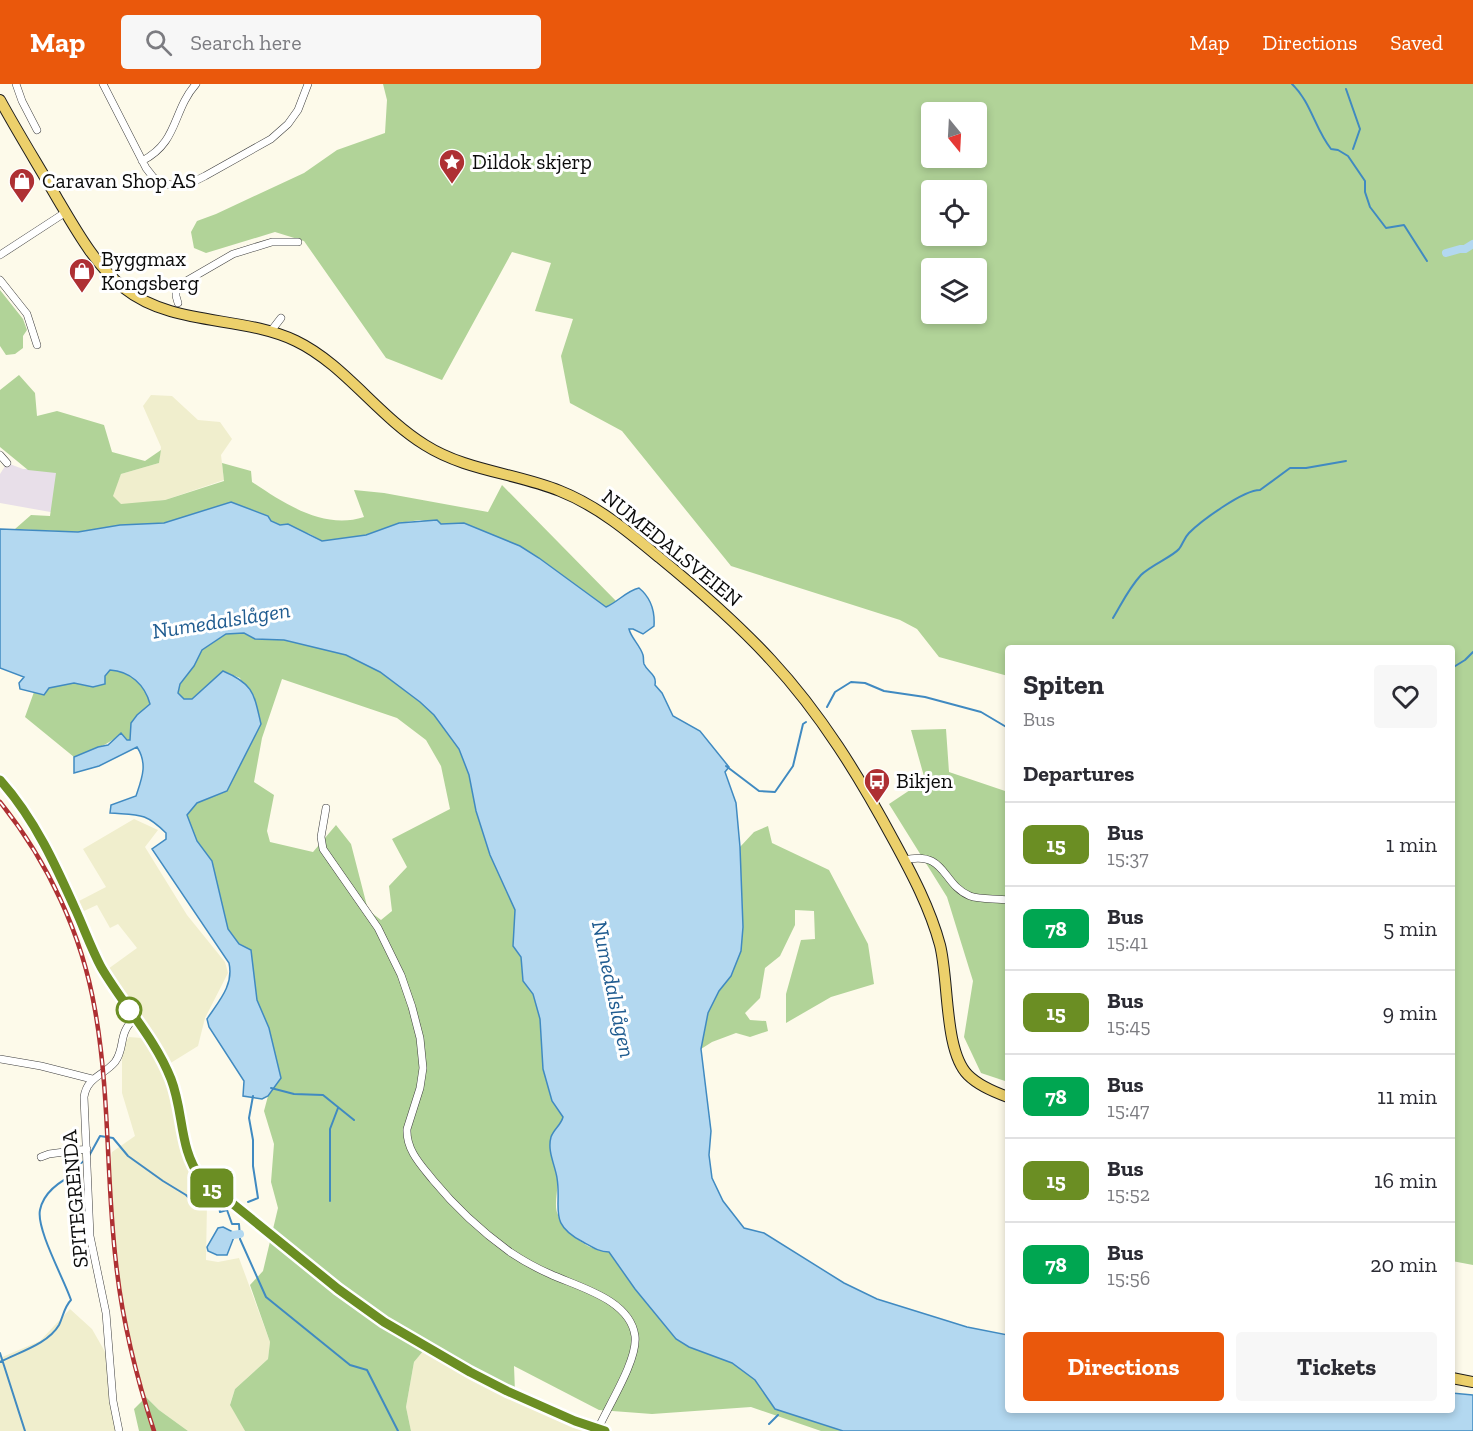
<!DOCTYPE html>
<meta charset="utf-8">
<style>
body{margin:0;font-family:"Zilla Slab",serif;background:#f7f7f7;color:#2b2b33;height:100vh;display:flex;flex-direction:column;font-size:22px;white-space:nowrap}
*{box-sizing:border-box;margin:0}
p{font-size:20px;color:#7c7c81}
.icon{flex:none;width:33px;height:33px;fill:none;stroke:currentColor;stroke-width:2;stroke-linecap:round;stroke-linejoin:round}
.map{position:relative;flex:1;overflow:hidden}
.details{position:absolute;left:1005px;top:561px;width:450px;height:768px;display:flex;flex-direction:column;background:#fff;border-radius:6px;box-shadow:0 3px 9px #0003}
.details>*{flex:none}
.badge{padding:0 12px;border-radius:9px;font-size:21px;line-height:39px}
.needle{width:39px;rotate:162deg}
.tools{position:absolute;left:921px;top:18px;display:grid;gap:12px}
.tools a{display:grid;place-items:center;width:66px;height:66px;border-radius:6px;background:#fff;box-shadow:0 3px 9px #0003;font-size:30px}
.map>.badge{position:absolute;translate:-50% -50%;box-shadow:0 0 0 3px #fff}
h2{padding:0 18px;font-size:22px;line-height:54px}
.round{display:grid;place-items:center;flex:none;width:63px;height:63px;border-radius:6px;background:#f7f7f7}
.overview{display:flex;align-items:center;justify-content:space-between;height:102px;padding:0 18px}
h1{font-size:28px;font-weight:800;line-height:45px}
.action{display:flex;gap:12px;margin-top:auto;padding:12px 18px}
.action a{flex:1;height:69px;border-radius:6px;background:#ea580c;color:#fff;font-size:24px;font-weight:800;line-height:69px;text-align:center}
.action a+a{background:#f7f7f7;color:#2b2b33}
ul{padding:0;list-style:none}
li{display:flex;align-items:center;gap:18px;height:84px;padding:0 18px;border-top:2px solid #e1e1e2}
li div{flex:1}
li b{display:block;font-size:22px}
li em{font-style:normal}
li .badge{min-width:66px;font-weight:700;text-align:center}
header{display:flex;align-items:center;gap:36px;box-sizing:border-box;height:84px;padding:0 30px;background:#ea580c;color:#fff}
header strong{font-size:28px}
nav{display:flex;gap:33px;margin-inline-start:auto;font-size:21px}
.search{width:420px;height:54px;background:#f7f7f7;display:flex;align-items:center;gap:15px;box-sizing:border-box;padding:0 21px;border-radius:6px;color:#7c7c81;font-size:22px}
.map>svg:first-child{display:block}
.industrial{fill:#e8dfe9}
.farmland{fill:#f0eecd}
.forest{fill:#b1d398;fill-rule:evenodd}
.water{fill:#b3d8f0;stroke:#408ac1;stroke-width:1.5}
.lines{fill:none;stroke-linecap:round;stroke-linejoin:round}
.stream{stroke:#408ac1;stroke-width:2}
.canal{stroke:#b3d8f0;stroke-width:8}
.minor-casing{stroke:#3e3e3e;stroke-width:8}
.secondary-casing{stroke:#2d2d2d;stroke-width:10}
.primary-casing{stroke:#1c1c1c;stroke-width:12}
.minor{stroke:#fff;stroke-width:7}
.secondary{stroke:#f8f1aa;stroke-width:9}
.primary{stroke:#ecd06b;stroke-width:10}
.rail-casing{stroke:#ae3033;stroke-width:4.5}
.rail{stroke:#fff;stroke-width:2;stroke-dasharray:7;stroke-linecap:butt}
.line-casing{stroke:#fff;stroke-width:14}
.line{stroke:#6b8e23;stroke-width:9}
.stop-dot{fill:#fff;stroke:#6b8e23;stroke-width:3}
.labels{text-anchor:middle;stroke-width:6;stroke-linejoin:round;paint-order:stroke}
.poi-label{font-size:21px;fill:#0b0b0b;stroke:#fff;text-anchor:start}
.street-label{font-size:21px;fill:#0b0b0b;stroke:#fff}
.water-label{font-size:22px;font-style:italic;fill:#205c90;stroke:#fff}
</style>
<header>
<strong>Map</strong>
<div class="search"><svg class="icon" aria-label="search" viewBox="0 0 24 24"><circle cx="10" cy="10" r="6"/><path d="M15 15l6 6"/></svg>Search here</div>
<nav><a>Map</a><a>Directions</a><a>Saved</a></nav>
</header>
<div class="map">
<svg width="1473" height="1347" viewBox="0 0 1473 1347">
<rect width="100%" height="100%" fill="#fdfaea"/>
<!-- industrial -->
<path class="industrial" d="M 66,376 L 56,429 L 0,419 L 0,390 L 7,379 L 23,385 L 40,385 Z"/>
<!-- farmland -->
<path class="farmland" d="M 151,311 L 172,312 L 198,336 L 220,338 L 232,355 L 221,371 L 224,396 L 165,416 L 121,421 L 112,412 L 121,390 L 159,379 L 161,363 L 143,322 Z
M 134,735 L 158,746 L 145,763 L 187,831 L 225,878 L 228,889 L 205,934 L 198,962 L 169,980 L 193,1077 L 207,1119 L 206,1176 L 218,1178 L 239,1174 L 270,1258 L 268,1275 L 235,1305 L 230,1320 L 245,1347 L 188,1347 L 159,1326 L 139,1306 L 129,1262 L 115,1174 L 109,1085 L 112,1068 L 135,1052 L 122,1009 L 122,964 L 129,953 L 154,955 L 108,885 L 137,864 L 118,840 L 110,844 L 97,821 L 84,827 L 79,817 L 106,803 L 83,765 Z
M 70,1225 L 92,1245 L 108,1273 L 117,1347 L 0,1347 L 0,1274 L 40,1257 Z
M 424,1266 L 582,1341 L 609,1347 L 411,1347 L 406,1323 L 414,1278 Z"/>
<!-- forest -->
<path class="forest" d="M 383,0 L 1473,0 L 1473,1181 L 1452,1177 L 1452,564 L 1008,564 L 1008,592 L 939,573 L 917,545 L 900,536 L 731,482 L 622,347 L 570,319 L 561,272 L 573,235 L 535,227 L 551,179 L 512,168 L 442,296 L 386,274 L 304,157 L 275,148 L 206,169 L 194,164 L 191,148 L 197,137 L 216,130 L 304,89 L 337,66 L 385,49 L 387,16 ZM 932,28 L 976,28 L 976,74 L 932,74 ZM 932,106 L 976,106 L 976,152 L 932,152 ZM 932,184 L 976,184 L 976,230 L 932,230 Z
M 0,206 L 23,235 L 27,246 L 23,252 L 23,264 L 15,270 L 6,271 L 0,262 Z
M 19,291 L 35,309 L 37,332 L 57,327 L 104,341 L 112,368 L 145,377 L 161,366 L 159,379 L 121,390 L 113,412 L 121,420 L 165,416 L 224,397 L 222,379 L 251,387 L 252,398 C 285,420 324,446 364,433 L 354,406 L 384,409 L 488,428 L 502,401 L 617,518 L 606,523 L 539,474 L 464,439 L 441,440 L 420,436 L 399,439 L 366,451 L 322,457 L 310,450 L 281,441 L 271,437 L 268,432 L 231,418 L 164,439 L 120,441 L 78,448 L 15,445 L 31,431 L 50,432 L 56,389 L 28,386 L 0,363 L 0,306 Z
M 244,549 L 255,555 L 284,556 L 324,565 L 346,571 L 363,579 L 380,588 L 420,618 L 434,631 L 459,665 L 469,691 L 476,727 L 490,771 L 516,826 L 513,862 L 521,873 L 523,897 L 533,910 L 540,935 L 543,985 L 552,1017 L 563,1033 C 561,1041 554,1045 551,1053 C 547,1067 555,1081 557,1094 C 559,1105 553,1121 558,1131 C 566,1149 589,1168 608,1167 L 635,1205 L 676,1255 L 689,1263 L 732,1279 L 755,1296 L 775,1325 L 843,1347 L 821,1347 L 751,1323 L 652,1330 L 599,1326 L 514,1282 L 515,1308 L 424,1266 L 414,1278 L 406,1323 L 411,1347 L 245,1347 L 230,1321 L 235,1305 L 268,1275 L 270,1258 L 250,1201 L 263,1187 L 278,1124 L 271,1098 L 274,1060 L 264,1027 L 268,1012 L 281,994 L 269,944 L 257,916 L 253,894 L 239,860 L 228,845 L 212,777 L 197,757 L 187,731 L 197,719 L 227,707 L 261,640 L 240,594 L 223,587 L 192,615 L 184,615 L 178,609 L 180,600 L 194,582 L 202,566 L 226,550 ZM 282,595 L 397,634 L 426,656 L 441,682 L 450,725 L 392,755 L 407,783 L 389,802 L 392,827 L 381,836 L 368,826 L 351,760 L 336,741 L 313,768 L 270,758 L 267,747 L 274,711 L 254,698 L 262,654 Z
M 110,586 C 130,587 145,601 150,620 L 137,631 L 131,639 L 130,656 L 128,656 L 121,649 C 106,663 93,665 74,673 L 25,633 L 34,608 L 44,611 L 49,604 L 74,599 L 93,603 L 105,600 L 105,592 Z
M 946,645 L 949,688 L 1008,708 L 1008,998 L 981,989 L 964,953 L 973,897 L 947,813 L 889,720 L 925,696 L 911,646 Z
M 768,742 L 772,759 L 829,786 L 868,860 L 874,900 L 831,913 L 786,939 L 786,910 L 801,856 L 815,855 L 814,827 L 795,826 L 795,841 L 780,872 L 765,884 L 760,914 L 745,929 L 750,936 L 766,937 L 768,947 L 750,953 L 736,949 L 712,958 L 701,965 L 708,929 L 719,907 L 731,892 L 743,843 L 740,763 L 754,748 Z
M 146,1313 L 159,1326 L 188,1347 L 139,1347 L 134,1325 Z"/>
<!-- water -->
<path class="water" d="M 231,418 L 268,432 L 271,437 L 280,441 L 288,440 L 322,457 L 366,451 L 399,439 L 437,436 L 441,440 L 464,439 L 520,462 L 539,474 L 606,523 C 618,518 626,507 639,504 C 650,513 655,527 654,542 L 643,550 L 633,545 L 629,545 C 631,554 640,561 643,571 C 644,575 643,577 644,580 C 648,589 657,590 655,601 L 662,609 L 673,632 L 700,647 L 729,683 L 725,688 L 736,719 L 740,763 L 743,843 L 741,867 L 731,892 L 719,907 L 708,929 L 701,965 L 711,1047 L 709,1071 L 712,1094 L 723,1117 L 744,1144 L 764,1149 L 844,1199 L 877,1215 L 967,1243 L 1008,1251 L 1008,1326 L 1452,1326 L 1452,1309 L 1473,1311 L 1473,1347 L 843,1347 L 775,1325 L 755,1296 L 732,1279 L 689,1263 L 676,1255 L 635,1205 L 609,1168 C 599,1168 592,1163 583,1158 C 547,1139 562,1125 557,1094 C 555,1081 547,1067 551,1053 C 554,1045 561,1041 563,1033 L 552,1017 L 543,985 L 540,935 L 533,910 L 523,897 L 521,873 L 513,862 L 515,826 L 490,771 L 476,727 L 469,691 L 459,665 L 434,631 L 420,618 L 380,588 L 346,571 L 284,556 L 255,555 L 244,549 L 226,550 L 202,566 L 194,582 L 180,600 L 178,609 L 184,615 L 192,615 L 223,587 C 254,600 254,610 261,640 L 227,707 L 197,719 L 187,731 L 197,757 L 212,777 L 228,845 L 239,860 L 251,866 L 257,916 L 269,944 L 281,994 L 268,1012 L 262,1015 L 243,1012 L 244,997 L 209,943 L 207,935 C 219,917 234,901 229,879 L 152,765 L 166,755 L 166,749 C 145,728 139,731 110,729 L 111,721 L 136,712 C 142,694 148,680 137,663 L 99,682 L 74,689 L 74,673 L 98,663 L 108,661 L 121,649 L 127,656 L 130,656 L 131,639 L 137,631 L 150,620 C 145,601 130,587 110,586 L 105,592 L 105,600 L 93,603 L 74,599 L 49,604 L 44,611 L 20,605 L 19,599 L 24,593 L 0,584 L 0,445 L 78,448 L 120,441 L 164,439 Z
M 223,1143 L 233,1148 L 234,1153 L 227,1171 L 217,1171 L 208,1167 L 207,1163 L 218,1144 Z"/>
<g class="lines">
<!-- stream -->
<path class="stream" d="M 1292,0 C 1311,18 1315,45 1331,65 L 1338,66 L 1348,72 L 1365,97 L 1365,108 L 1370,123 L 1386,144 L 1404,141 L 1427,177
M 1346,5 L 1360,45 L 1353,65
M 1113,534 C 1122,519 1129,504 1141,491 C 1151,481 1172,473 1179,465 C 1183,460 1184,454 1189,449 C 1201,437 1243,406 1260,406 L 1290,384 L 1306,384 L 1346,377
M 1452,584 L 1465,576 L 1473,568
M 827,623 L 835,608 L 851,598 L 865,599 L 884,607 L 925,613 L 981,628 L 1008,644
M 726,682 L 759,707 L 775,708 L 793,682 L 803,640 L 806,638
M 271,1004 L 294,1010 L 323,1011 L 354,1036
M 89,1072 L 100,1052 L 113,1054 L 128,1072 L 163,1097 L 186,1111 L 190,1115 L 201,1118 L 214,1114 L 218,1116 L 220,1128 L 227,1126 L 232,1140 L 239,1140 L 240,1155 L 266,1213 L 350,1281 L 367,1286 L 398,1347
M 330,1117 L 330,1045 L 338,1024
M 248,1118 L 258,1114 L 253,1082 L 253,1056 L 249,1034 L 253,1012
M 0,1269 L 25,1347
M 0,1278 C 19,1268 48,1260 59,1241 C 63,1233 64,1223 71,1216 C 64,1195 36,1145 40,1126 C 44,1106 63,1095 80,1088 L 80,1080 L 85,1076
M 769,1340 L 778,1331"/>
<!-- canal -->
<path class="canal" d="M 1446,169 L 1460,165 L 1465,165 L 1473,160
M 233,1151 L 240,1150"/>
<!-- minor casing -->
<g class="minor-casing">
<path id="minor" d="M 16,0 L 22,17 L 37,46
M 103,0 L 146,84 L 153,93 L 164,100 L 174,101 L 191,99 L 205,92 L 271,55 L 288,40 L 298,26 L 308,0
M 142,77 C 179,58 172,27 196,0
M 0,171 L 66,128
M 0,196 L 27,230 L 37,261
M 178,219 L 176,212 L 176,203 L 233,170 L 272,158 L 298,158
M 271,247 L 281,234
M 0,371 L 7,379
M 326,724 L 321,753 L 323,765 L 378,844 L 401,891 L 412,923 L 420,954 L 423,984 L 420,1004 L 407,1045 C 406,1066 421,1081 433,1096 C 456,1124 481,1147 510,1168 C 522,1176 536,1184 550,1190 C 578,1203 630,1215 635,1252 C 638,1276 608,1322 598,1345
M 904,776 C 947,766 941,800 970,812 C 981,816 996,814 1008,816
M 0,975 L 41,982 L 92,995
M 41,1073 L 49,1070 L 87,1065
M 119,1347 L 113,1317 L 106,1229 L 90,1152 L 84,1013 C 87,993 103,992 115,978 C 126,963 117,950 135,934"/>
</g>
<!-- secondary casing -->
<g class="secondary-casing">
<path id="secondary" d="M 0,696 C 35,735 56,782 77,829 C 85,847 92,866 101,883 C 123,921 155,954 171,995 C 184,1028 179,1066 201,1094 L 338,1205 L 384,1238 L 470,1288 L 507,1307 L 575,1337 L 605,1347"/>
</g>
<!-- primary casing -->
<g class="primary-casing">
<path id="primary" d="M 0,16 C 18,49 38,81 57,114 C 76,146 95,181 124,204 C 173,243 242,231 296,257 C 344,280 378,332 425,361 C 466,387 516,389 560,407 C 598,422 630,449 660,474 C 699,506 737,539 771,576 C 821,630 859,692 894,757 C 912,790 930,824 940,861 C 949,896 944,967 968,991 C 979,1002 994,1008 1008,1013
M 1452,1294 L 1473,1298"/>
</g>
<!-- minor -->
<use href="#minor" class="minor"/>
<!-- secondary -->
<use href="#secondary" class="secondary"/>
<!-- primary -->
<use href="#primary" class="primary"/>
<!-- rail casing -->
<g class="rail-casing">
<path id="rail" d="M 0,718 C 48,778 82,850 95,926 C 110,1010 106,1095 116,1179 C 122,1236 136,1292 154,1347"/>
</g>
<!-- rail -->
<use href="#rail" class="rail"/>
</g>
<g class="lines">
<!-- line casing -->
<g class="line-casing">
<path id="line" d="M 0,696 C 35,735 56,782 77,829 C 85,847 92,866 101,883 C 123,921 155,954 171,995 C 184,1028 179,1066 201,1094 L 338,1205 L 384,1238 L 470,1288 L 507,1307 L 575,1337 L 605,1347"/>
</g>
<!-- line -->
<use href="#line" class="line"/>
</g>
<!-- icons -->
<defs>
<g id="sight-pin" transform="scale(1.35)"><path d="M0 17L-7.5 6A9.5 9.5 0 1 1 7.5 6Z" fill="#ae3033" stroke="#fff"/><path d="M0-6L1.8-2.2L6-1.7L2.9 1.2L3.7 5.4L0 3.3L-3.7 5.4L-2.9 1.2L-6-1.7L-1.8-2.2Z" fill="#fff"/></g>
<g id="shop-pin" transform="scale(1.35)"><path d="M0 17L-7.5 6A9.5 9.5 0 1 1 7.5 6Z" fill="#ae3033" stroke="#fff"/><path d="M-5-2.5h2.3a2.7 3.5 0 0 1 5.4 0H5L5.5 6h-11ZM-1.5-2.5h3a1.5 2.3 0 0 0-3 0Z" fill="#fff"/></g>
<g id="bus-pin" transform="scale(1.35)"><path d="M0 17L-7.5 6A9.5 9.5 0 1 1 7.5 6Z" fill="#ae3033" stroke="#fff"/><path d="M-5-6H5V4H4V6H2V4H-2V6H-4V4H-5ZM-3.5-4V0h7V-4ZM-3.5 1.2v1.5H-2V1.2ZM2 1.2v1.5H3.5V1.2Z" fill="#fff"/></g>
</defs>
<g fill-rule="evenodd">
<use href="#sight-pin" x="452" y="78"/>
<use href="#shop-pin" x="22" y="97"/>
<use href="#shop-pin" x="82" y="187"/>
<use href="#bus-pin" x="877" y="697"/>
</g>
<!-- markers -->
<circle class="stop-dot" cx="129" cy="926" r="12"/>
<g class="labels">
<!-- poi labels -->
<g class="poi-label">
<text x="472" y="85">Dildok skjerp</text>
<text x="42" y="104">Caravan Shop AS</text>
<text x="101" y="182">Byggmax<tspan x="101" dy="24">Kongsberg</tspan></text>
<text x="896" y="704">Bikjen</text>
</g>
<!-- street labels -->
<g class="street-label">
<text transform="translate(672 464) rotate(39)" y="7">NUMEDALSVEIEN</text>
<text transform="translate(75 1115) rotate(-95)" y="7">SPITEGRENDA</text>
</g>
<!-- water labels -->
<g class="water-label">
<text transform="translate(221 536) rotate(-9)" y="8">Numedalslågen</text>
<text transform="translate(614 905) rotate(78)" y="8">Numedalslågen</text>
</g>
</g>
</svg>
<div class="tools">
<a><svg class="needle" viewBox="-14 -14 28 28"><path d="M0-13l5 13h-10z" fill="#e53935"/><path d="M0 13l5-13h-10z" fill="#7c7c81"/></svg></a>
<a><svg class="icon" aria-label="locate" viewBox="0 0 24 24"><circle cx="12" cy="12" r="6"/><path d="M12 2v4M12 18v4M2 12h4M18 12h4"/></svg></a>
<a><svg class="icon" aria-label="layers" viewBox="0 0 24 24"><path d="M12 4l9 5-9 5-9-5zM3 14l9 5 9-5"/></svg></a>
</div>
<b class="badge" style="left:212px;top:1104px;background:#6b8e23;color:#fff">15</b>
<section class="details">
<div class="overview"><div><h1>Spiten</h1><p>Bus</p></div><a class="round"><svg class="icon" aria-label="heart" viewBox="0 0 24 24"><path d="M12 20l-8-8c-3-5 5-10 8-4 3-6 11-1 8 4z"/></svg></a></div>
<h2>Departures</h2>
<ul>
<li><span class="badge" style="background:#6b8e23;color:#fff">15</span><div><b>Bus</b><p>15:37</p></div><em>1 min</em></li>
<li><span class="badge" style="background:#00a651;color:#fff">78</span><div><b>Bus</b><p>15:41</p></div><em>5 min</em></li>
<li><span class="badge" style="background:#6b8e23;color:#fff">15</span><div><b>Bus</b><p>15:45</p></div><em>9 min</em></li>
<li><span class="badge" style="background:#00a651;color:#fff">78</span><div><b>Bus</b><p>15:47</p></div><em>11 min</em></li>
<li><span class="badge" style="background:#6b8e23;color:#fff">15</span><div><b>Bus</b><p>15:52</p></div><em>16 min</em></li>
<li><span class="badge" style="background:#00a651;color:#fff">78</span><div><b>Bus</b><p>15:56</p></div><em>20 min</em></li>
</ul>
<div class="action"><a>Directions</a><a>Tickets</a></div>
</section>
</div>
